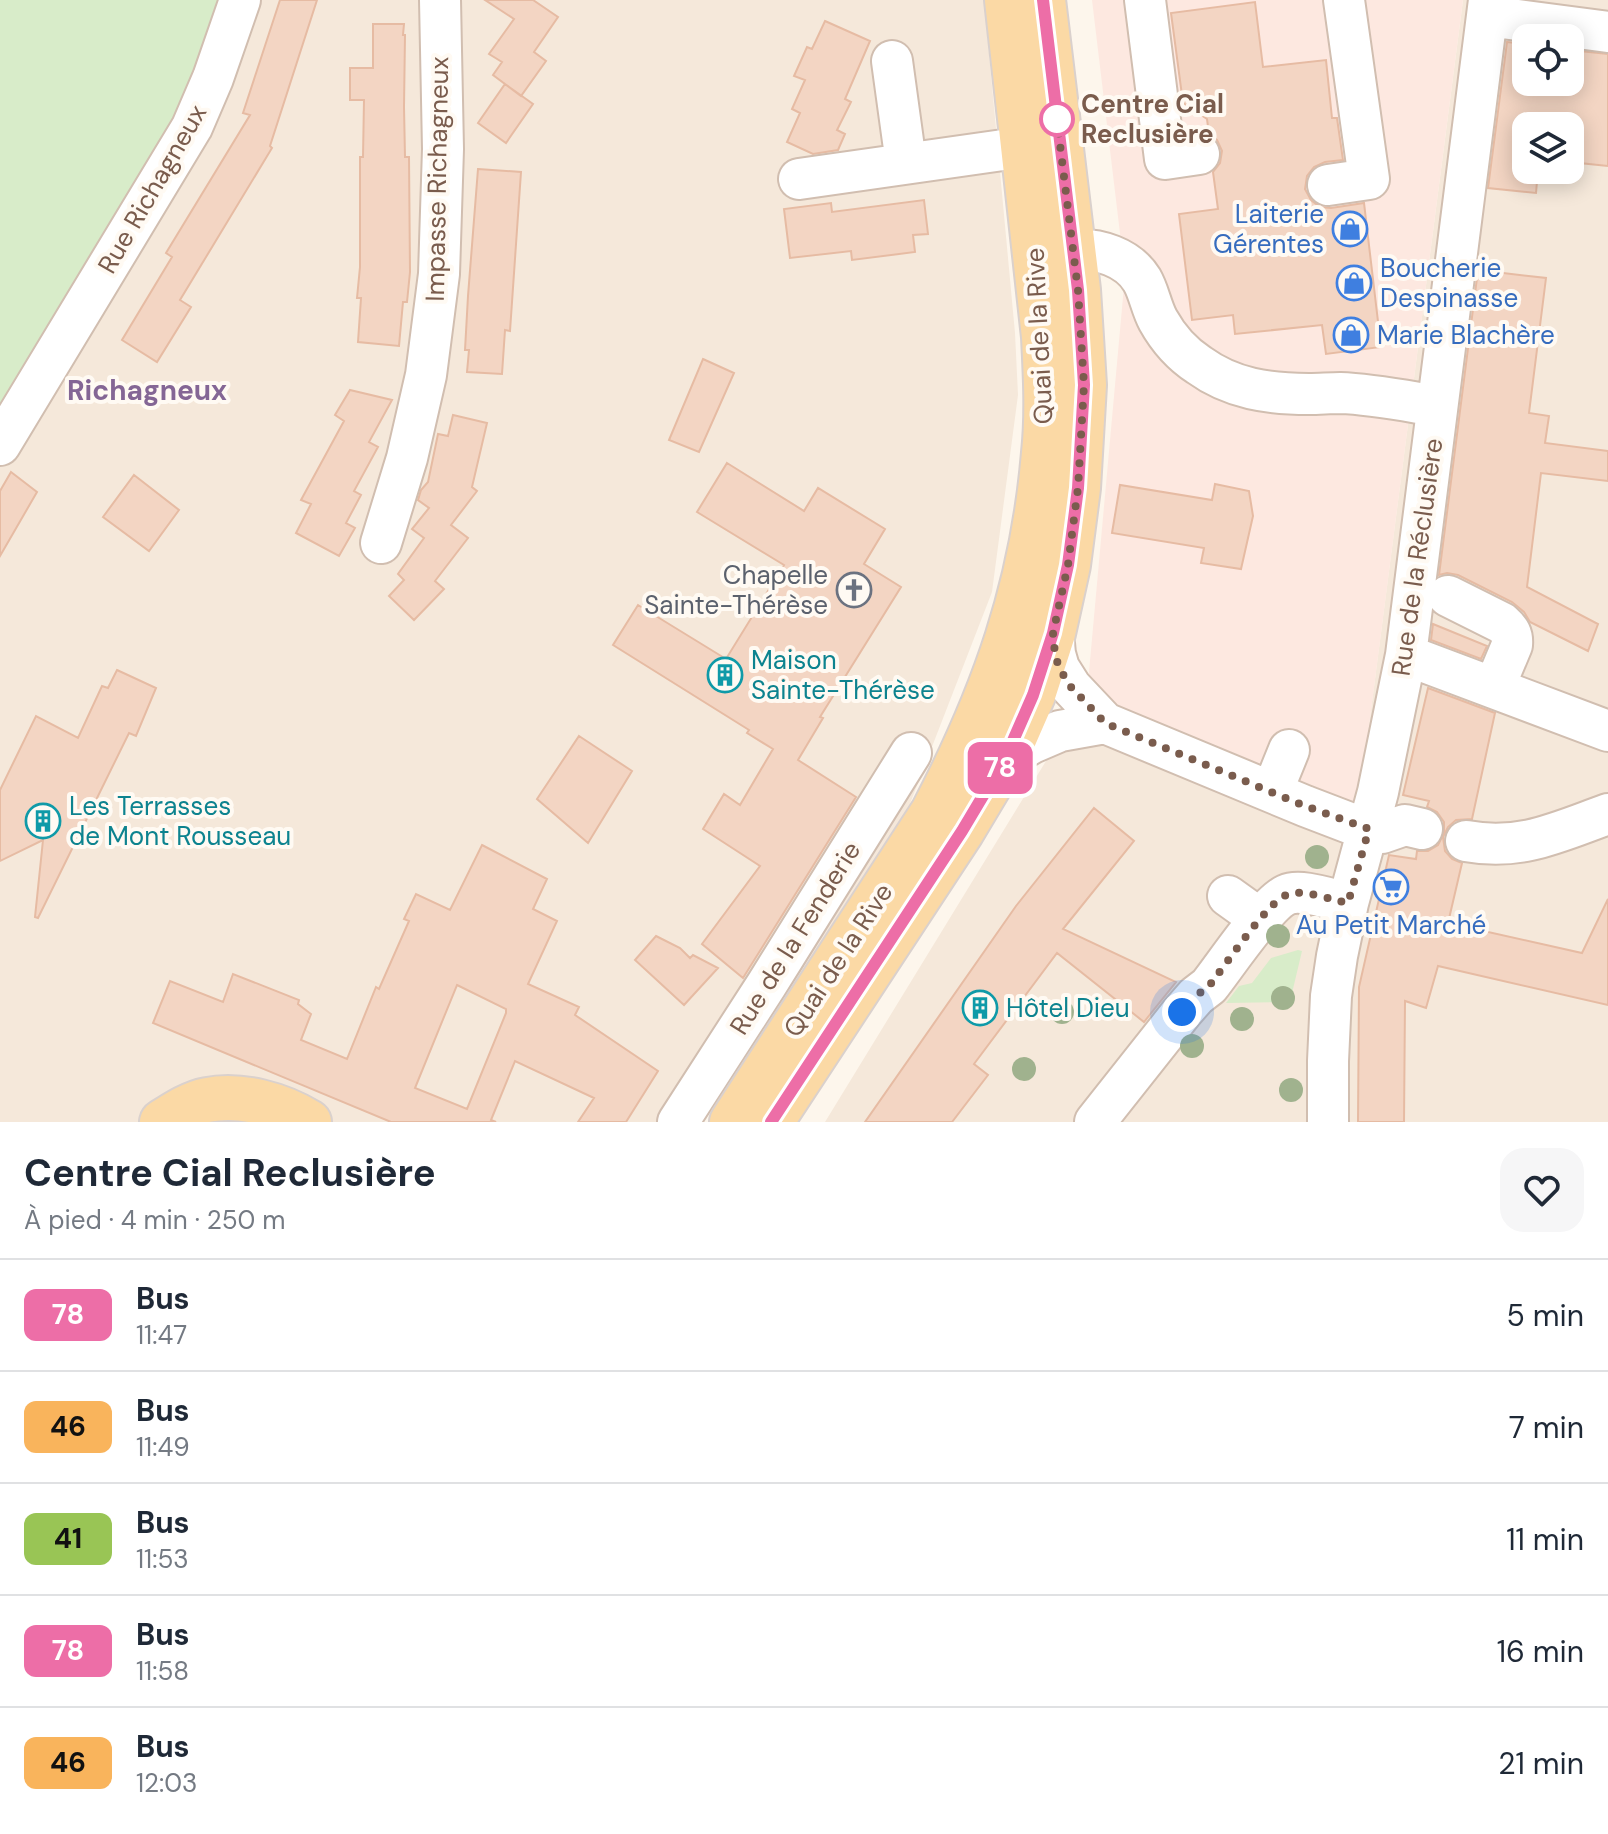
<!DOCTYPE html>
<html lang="fr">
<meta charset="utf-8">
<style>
body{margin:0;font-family:"DM Sans",sans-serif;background:#f6f6f7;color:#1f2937;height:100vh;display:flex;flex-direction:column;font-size:30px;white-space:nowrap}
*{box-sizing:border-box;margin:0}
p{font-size:26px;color:#747a83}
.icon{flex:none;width:44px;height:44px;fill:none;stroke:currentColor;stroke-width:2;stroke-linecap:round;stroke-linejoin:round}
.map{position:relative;height:1122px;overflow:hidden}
.panel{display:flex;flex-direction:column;background:#fff;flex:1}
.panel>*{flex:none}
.badge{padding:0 16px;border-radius:12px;font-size:28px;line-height:52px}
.fabs{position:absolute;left:1512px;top:24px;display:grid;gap:16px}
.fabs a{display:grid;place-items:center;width:72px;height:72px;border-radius:16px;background:#fff;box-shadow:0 4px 20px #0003;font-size:40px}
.you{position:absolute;width:40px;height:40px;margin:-20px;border:6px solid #fff;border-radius:50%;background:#1a73e8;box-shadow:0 0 0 12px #1a73e833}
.map>.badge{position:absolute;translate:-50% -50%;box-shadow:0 0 0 4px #fff}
.round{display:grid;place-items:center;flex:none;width:84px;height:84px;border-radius:24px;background:#f6f6f7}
.summary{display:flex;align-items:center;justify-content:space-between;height:136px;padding:0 24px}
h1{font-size:38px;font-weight:700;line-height:60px}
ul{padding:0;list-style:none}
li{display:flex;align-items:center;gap:24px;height:112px;padding:0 24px;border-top:2px solid #e0e1e3}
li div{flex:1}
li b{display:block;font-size:30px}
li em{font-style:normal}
li .badge{min-width:88px;font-weight:700;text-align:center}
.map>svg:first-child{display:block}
.residential{fill:#f5e8da;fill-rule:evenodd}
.commercial{fill:#fde8e0}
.green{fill:#d8ecc9}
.building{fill:#f3d5c3;stroke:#e6bba3;stroke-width:2;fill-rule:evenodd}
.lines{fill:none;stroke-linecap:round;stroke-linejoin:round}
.minor-casing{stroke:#d1beb0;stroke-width:44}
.major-casing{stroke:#dad1cd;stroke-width:48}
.minor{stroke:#fff;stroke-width:40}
.major{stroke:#fbd9a5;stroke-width:44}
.tree{fill:#a0b28e}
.line-casing{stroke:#fff;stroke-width:18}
.line{stroke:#ed6ea7;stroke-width:12}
.walk{stroke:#7a5c4d;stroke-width:8;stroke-dasharray:0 14.4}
.stop-dot{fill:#fff;stroke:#ed6ea7;stroke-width:4}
.labels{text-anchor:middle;stroke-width:8;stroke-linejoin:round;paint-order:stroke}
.stop-label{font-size:26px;font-weight:bold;fill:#7a5c4d;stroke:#fffaf3;text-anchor:start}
.street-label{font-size:26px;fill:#7a5c4d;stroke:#fffaf3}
.shop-label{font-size:26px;fill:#366cbe;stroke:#fffaf3;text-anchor:start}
.worship-label{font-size:26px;fill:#5b616d;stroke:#fffaf3;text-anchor:end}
.culture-label{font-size:26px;fill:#0d838f;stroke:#fffaf3;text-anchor:start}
.neighbourhood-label{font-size:28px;font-weight:bold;fill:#846695;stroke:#fffaf3}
</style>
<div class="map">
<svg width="1608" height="1122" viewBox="0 0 1608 1122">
<rect width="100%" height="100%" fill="#fdf6ec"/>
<!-- residential -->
<path class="residential" d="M 233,0 L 984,0 L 1015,333 L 1018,395 L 992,592 L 897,837 L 703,1122 L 0,1122 L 0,414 Z
M 1463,0 L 1608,0 L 1608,1122 L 825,1122 L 1087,694 L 1358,810 ZM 1526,38 L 1570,38 L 1570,82 L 1526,82 ZM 1526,126 L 1570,126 L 1570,170 L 1526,170 Z"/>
<!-- commercial -->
<path class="commercial" d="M 1092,0 L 1463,0 L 1358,811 L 1087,694 L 1125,275 Z"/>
<!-- green -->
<path class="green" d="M 0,0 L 233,0 L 218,46 L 0,414 Z
M 1298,950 L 1302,951 L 1293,989 L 1293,1002 L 1226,1003 L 1239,986 L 1252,983 L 1271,958 Z"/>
<!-- building -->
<path class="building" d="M 280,0 L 317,0 L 270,146 L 272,148 L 180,300 L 191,307 L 157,362 L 122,340 L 172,257 L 166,253 L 250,115 L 243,113 Z
M 485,0 L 533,0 L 558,17 L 534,52 L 546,61 L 521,96 L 493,75 L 502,62 L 489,54 L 514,19 Z
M 1255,2 L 1263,67 L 1326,60 L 1332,118 L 1337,118 L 1343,160 L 1325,162 L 1314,167 L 1307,176 L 1305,189 L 1311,200 L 1320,207 L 1331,208 L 1364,203 L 1381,347 L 1326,354 L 1322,325 L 1235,334 L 1233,315 L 1192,320 L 1179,214 L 1218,209 L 1213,172 L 1220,163 L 1222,151 L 1217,140 L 1209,134 L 1207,119 L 1183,103 L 1171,13 Z
M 825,21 L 870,41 L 845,99 L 851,102 L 837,130 L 845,134 L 838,150 L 813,154 L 787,142 L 800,113 L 792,109 L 805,80 L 794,76 L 807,47 L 812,49 Z
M 373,24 L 404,24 L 403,35 L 405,35 L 404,107 L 405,157 L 409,157 L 410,272 L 407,302 L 403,302 L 399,346 L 358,342 L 361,298 L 357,298 L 360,267 L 360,157 L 363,157 L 364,100 L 350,100 L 350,68 L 373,68 Z
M 1507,42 L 1526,44 L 1526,82 L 1570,82 L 1570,50 L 1608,54 L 1608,166 L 1570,162 L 1570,126 L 1526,126 L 1526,170 L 1538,170 L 1536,193 L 1488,188 Z
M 505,84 L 533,104 L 506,143 L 478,123 Z
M 478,169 L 521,172 L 510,331 L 505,330 L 502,374 L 467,372 L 469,350 L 465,350 L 468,296 Z
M 924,200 L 928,234 L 913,235 L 915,252 L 852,260 L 851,251 L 790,258 L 784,209 L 831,203 L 832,212 Z
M 1478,270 L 1546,278 L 1529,413 L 1549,416 L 1545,443 L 1608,451 L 1608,481 L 1541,473 L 1527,587 L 1598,624 L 1588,651 L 1530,622 L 1524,612 L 1512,602 L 1458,575 L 1447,573 L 1439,575 Z
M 703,359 L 734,373 L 699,452 L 669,440 Z
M 350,390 L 392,400 L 369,442 L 378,447 L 354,491 L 361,495 L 346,523 L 355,528 L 339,556 L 296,533 L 311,504 L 301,500 L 344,421 L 335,415 Z
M 453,415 L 487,423 L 472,487 L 477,491 L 451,525 L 468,538 L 435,581 L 444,589 L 414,620 L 389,596 L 404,580 L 398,574 L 424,538 L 412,529 L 429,508 L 418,500 L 421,490 L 428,482 L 438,434 L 448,436 Z
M 727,463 L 804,511 L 818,488 L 885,529 L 864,564 L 901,587 L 820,717 L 823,718 L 798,760 L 856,797 L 743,978 L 702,944 L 760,866 L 703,829 L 724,794 L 740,805 L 773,749 L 747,733 L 749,730 L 613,645 L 638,605 L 726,659 L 784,565 L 697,512 Z
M 11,472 L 37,492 L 0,556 L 0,491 Z
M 134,475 L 179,510 L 149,551 L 103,517 Z
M 1215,484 L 1249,491 L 1253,516 L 1241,569 L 1201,563 L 1204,548 L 1112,533 L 1120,485 L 1212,500 Z
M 1433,624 L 1487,646 L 1481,659 L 1431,640 Z
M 117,670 L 156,688 L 136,736 L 129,733 L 38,918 L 35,917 L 43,840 L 0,861 L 0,790 L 36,716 L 78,738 L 102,686 L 108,688 Z
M 1428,688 L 1495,713 L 1472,819 L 1456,820 L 1448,827 L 1443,837 L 1445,851 L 1452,859 L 1462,863 L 1448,923 L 1582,953 L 1608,899 L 1608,1005 L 1438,966 L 1426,1008 L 1405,1001 L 1404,1122 L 1358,1122 L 1359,987 L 1389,855 L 1416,859 L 1417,851 L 1428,851 L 1438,845 L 1444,833 L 1444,822 L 1437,812 L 1427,807 L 1429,801 L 1403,795 Z
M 579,736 L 632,771 L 588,843 L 537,799 Z
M 1094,808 L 1134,841 L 1063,929 L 1176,982 L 1144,1022 L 1057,953 L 974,1064 L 988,1075 L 952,1122 L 865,1122 L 1016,906 Z
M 482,845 L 547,879 L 533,909 L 557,921 L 528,984 L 579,1007 L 575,1015 L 658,1071 L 626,1122 L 578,1122 L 594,1098 L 515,1061 L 491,1120 L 496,1122 L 391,1122 L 153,1023 L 170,981 L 223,1002 L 233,974 L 299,1000 L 298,1004 L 311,1014 L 301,1040 L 347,1059 L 376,987 L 379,989 L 409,921 L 404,919 L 416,894 L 450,910 ZM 457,985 L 506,1009 L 506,1013 L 467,1109 L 415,1088 Z
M 656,936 L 680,948 L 690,958 L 693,955 L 718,968 L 684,1005 L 635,960 Z"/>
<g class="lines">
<!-- minor casing -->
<g class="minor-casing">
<path id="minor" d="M 1145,0 L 1165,159 L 1199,154
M 1487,16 L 1608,32
M 892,61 L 906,163
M 799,179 L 1024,147
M 1328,185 L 1369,179 L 1344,0
M 1073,250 C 1098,248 1128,257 1142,280 C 1149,292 1151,307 1158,320 C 1168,338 1182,354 1199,365 C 1232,389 1269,394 1309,394 C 1319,394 1330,393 1340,393 C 1372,394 1406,401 1437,406
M 0,445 L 192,127 L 213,78 L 240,0
M 381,543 L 407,458 L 426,375 L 439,274 L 443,149 L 440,0
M 1448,596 L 1502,623 C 1510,630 1513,635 1512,645 L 1494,688
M 1053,633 L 1055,654 L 1059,668 L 1071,687 L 1105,723 L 1305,806 L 1352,824 L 1382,833 L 1405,825 L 1422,829
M 1406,655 L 1608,731
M 1005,759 L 1032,743 L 1060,731 L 1105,723
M 1272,792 L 1289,750
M 1466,841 C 1521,851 1558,832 1608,814
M 1228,896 L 1260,919
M 678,1122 L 767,984 L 911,753
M 1095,1122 L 1182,1012 L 1196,996 L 1209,986 C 1225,966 1266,904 1286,895 C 1301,888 1332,900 1348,903
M 1328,1122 L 1328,1061 L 1331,996 L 1337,956 L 1348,903 L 1378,792 L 1406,655 L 1489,0"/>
</g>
<!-- major casing -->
<g class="major-casing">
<path id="major" d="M 162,1122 C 176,1113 191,1103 207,1100 C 241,1093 281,1105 309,1122
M 732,1122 L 933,812 C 994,695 1033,586 1044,453 C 1048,415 1046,376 1044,337 L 1007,0
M 771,1122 L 962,831 L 1005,759 L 1033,695 L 1053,633 L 1068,565 L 1078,488 L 1084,385 L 1078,290 L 1043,0"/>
</g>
<!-- minor -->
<use href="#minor" class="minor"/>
<!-- major -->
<use href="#major" class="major"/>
</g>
<!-- trees -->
<g class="tree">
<circle cx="1317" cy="857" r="12"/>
<circle cx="1278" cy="936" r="12"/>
<circle cx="1283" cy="998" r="12"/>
<circle cx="1062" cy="1012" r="12"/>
<circle cx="1242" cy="1019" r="12"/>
<circle cx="1192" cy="1046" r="12"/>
<circle cx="1024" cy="1069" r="12"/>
<circle cx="1291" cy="1090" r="12"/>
</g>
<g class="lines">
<!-- line casing -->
<g class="line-casing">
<path id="line" d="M 771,1122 L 962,831 L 1005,759 L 1033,695 L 1053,633 L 1068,565 L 1078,488 L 1084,385 L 1078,290 L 1043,0"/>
</g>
<!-- line -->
<use href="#line" class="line"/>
<!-- walk -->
<path class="walk" d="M 1057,119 L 1056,112 L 1078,290 L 1084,385 L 1078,488 L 1068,565 L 1053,633 L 1055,654 L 1059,668 L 1071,687 L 1105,723 L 1305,806 L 1369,829 L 1348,903 C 1332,900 1301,888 1286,895 C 1267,903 1224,967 1209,986 L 1196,996 L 1182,1012"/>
</g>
<!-- icons -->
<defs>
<g id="shop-ring" transform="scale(1.8)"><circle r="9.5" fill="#fffaf3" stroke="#3f7fe0" stroke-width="1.5"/><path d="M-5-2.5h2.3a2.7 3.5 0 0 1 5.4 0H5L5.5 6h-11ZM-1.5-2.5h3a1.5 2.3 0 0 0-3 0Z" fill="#3f7fe0"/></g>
<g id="church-ring" transform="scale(1.8)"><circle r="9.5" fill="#fffaf3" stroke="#6b7280" stroke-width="1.5"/><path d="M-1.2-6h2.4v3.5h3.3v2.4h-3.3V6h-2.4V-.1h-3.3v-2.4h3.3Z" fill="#6b7280"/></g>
<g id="building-ring" transform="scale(1.8)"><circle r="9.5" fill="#fffaf3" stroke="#0f9aa8" stroke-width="1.5"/><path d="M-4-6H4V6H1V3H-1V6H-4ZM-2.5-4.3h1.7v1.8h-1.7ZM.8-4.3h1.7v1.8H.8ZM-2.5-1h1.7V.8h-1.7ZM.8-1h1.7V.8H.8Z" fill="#0f9aa8"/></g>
<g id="supermarket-ring" transform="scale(1.8)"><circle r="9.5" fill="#fffaf3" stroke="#3f7fe0" stroke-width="1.5"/><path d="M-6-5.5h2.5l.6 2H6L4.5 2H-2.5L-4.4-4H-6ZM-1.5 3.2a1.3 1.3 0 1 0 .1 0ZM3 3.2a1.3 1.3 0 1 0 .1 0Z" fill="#3f7fe0"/></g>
</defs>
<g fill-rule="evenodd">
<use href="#shop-ring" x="1350" y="229"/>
<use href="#shop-ring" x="1354" y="283"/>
<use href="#shop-ring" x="1351" y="335"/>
<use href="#church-ring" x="854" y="590"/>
<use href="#building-ring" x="725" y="675"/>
<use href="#building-ring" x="43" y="821"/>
<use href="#supermarket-ring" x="1391" y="887"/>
<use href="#building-ring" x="980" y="1008"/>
</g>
<!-- markers -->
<circle class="stop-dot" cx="1057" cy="119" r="16"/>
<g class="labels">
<!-- stop labels -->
<g class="stop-label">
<text x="1081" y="113">Centre Cial<tspan x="1081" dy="30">Reclusière</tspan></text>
</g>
<!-- street labels -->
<g class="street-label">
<text transform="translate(437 179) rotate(-89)" y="9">Impasse Richagneux</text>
<text transform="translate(152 189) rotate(-60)" y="9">Rue Richagneux</text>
<text transform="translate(1039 336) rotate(-93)" y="9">Quai de la Rive</text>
<text transform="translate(1417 557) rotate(-82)" y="9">Rue de la Réclusière</text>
<text transform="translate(795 938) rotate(-58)" y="9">Rue de la Fenderie</text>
<text transform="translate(838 960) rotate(-57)" y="9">Quai de la Rive</text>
</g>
<!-- shop labels -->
<g class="shop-label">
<text x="1324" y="223" text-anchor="end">Laiterie<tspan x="1324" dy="30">Gérentes</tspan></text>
<text x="1380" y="277">Boucherie<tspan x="1380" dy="30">Despinasse</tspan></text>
<text x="1377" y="344">Marie Blachère</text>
<text x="1391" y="934" text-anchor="middle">Au Petit Marché</text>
</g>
<!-- worship labels -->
<g class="worship-label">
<text x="828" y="584">Chapelle<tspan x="828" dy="30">Sainte-Thérèse</tspan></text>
</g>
<!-- culture labels -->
<g class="culture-label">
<text x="751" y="669">Maison<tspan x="751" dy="30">Sainte-Thérèse</tspan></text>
<text x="69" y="815">Les Terrasses<tspan x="69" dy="30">de Mont Rousseau</tspan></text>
<text x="1006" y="1017">Hôtel Dieu</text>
</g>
<!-- neighbourhood labels -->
<g class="neighbourhood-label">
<text x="147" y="400">Richagneux</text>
</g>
</g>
</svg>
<div class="fabs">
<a><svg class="icon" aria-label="locate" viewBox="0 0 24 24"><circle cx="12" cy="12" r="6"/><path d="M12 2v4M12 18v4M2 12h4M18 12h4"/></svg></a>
<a><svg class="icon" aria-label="layers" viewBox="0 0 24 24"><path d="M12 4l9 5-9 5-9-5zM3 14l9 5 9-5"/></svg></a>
</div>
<div class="you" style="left:1182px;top:1012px"></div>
<b class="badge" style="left:1000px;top:768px;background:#ed6ea7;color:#fff">78</b>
</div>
<section class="panel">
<div class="summary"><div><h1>Centre Cial Reclusière</h1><p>À pied · 4 min · 250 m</p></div><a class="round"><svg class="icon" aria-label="heart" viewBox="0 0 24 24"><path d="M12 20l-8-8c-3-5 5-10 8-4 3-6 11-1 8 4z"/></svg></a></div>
<ul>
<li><span class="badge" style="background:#ed6ea7;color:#fff">78</span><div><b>Bus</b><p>11:47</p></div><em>5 min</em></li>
<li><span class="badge" style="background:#f9b45c;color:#111">46</span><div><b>Bus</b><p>11:49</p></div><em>7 min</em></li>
<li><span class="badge" style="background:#99c555;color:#111">41</span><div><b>Bus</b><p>11:53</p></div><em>11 min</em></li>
<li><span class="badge" style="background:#ed6ea7;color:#fff">78</span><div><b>Bus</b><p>11:58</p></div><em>16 min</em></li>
<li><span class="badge" style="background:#f9b45c;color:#111">46</span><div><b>Bus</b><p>12:03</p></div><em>21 min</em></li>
</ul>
</section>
